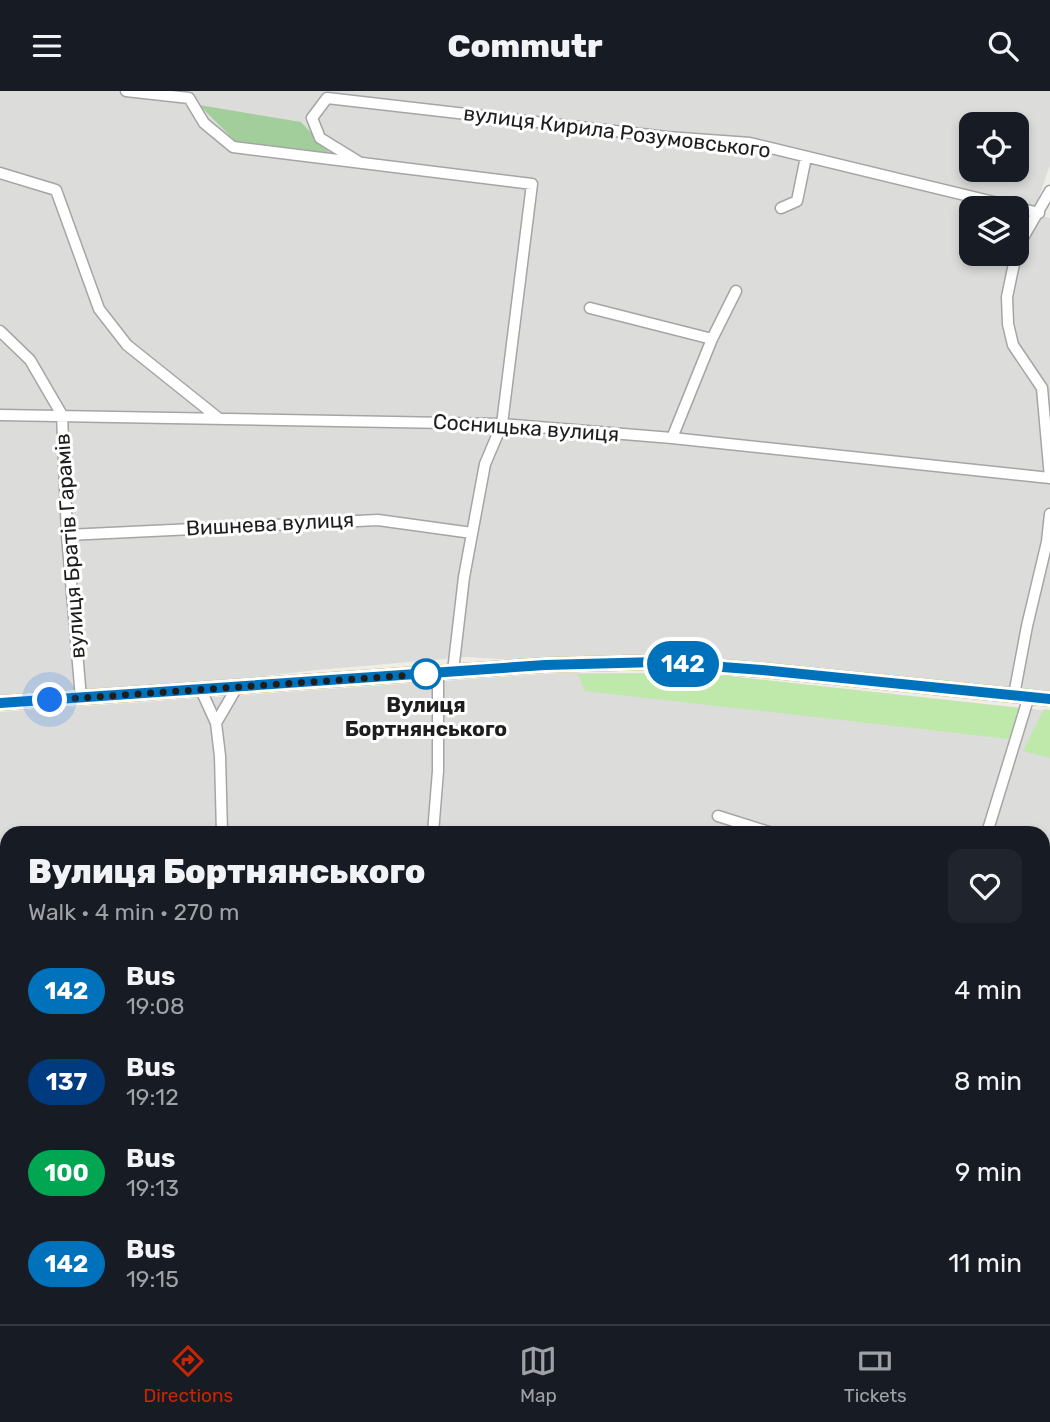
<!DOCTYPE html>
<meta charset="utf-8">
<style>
body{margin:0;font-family:Rubik,sans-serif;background:#20242c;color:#f1f3f6;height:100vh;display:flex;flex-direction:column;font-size:26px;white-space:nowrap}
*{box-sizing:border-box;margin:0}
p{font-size:23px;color:#9ea1a6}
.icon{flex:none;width:38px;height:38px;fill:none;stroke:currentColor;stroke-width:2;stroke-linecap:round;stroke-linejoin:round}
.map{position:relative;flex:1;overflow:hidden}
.drawer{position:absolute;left:0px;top:735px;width:1050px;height:499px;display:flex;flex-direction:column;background:#171b24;border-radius:21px 21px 0 0;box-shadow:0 4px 10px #0003}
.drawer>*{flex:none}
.badge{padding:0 14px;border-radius:23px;font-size:24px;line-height:46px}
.buttons{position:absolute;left:959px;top:21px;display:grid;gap:14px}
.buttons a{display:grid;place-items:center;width:70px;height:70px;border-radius:14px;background:#171b24;box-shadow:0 4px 10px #0003;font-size:35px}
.you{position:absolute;width:35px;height:35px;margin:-18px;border:5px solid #fff;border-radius:50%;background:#1a73e8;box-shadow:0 0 0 10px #1a73e833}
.map>.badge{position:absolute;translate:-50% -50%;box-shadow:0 0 0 4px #fff}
.round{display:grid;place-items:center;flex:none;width:74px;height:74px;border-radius:14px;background:#20242c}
.overview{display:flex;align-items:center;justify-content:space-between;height:119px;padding:0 28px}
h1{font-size:33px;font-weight:800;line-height:52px}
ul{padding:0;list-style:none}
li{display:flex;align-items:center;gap:21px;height:91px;padding:0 28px}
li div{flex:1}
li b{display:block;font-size:26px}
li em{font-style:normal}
li .badge{min-width:77px;font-weight:700;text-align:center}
header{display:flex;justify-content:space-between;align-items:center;height:91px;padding:0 28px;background:#171b24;font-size:32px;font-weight:800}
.menu{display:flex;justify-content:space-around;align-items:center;height:98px;border-top:2px solid #363941;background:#171b24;font-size:19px;color:#9ea1a6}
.menu a{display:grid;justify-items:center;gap:4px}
.menu .active{color:#c92504}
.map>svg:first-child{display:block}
.residential{fill:#dcdcdb;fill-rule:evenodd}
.industrial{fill:#e8d7e2}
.grass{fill:#bfe8ab}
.forest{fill:#a1ce9a}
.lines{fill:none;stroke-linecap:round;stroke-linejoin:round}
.minor-casing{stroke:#a5a5a5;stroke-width:13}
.major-casing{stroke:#967e03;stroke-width:16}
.minor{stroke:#fff;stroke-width:10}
.major{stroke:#fae29f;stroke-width:12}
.line-casing{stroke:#fff;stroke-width:16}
.line{stroke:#0072bc;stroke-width:10}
.walk{stroke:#1e1e1e;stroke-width:7;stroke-dasharray:0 12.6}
.stop-dot{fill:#fff;stroke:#0072bc;stroke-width:3.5}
.labels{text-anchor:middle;stroke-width:6;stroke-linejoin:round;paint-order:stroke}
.street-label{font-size:21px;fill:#1e1e1e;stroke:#fff}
.stop-label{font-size:21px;font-weight:bold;fill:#1e1e1e;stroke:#fff}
</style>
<header><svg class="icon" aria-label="menu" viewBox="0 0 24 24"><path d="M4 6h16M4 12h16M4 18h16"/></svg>Commutr<svg class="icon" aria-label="search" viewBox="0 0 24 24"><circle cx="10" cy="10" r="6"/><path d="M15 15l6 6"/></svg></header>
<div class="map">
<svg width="1050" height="1233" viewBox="0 0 1050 1233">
<rect width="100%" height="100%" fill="#efede5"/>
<!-- residential -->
<path class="residential" d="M 0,0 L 1050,0 L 1050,74 L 1033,123 L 1050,127 L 1050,603 L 468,566 L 317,579 L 69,608 L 0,611 ZM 200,15 L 329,61 L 236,51 ZM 971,33 L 1017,33 L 1017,79 L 971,79 ZM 971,117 L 1017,117 L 1017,163 L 971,163 Z
M 560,582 L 700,582 L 1050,620 L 1050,868 L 1043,873 L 1043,742 L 7,742 L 7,1227 L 236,1227 L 236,1233 L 0,1233 L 0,621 Z"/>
<!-- industrial -->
<path class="industrial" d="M 1050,868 L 1050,1233 L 237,1233 L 237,1227 L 1043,1227 L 1043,873 Z"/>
<!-- grass -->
<path class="grass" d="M 700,582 L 1019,617 L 1009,648 L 1001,647 L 585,600 L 578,583 Z
M 1044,618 L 1050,619 L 1050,667 L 1023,660 Z"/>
<!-- forest -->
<path class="forest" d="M 199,14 L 301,31 L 330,62 L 236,51 Z"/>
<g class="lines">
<!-- minor casing -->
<g class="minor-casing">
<path id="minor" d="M 126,0 L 189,7 L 204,32 L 233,56 L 532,93 L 502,333 L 485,373 L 464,486 L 453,580
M 359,71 L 320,47 L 312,27 L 327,7 L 667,46 L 750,52 L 1039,122
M 0,82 L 56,99 L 99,218 L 127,254 L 217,326
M 781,117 L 797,110 L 806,66
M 1017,157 L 1050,100
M 1016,163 L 1007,206 L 1008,233 L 1013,254 L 1042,297 L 1050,387
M 590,217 L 712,248
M 0,240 L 30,269 L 62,324 L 67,444 L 81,607
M 0,324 L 502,333 L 672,347 L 1050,387
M 672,347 L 712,248 L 736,200
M 67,444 L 378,429 L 472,442
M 201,599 L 216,632 L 220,665 L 222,742
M 1014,604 L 1027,535 L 1047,451 L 1050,423
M 216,632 L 237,596
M 718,725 L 772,742
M 433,742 L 438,680 L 438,581
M 987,742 L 1029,605
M 0,970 L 7,970
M 0,1223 L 7,1223
M 94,1227 L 100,1233
M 169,1233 L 179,1227
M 223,1233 L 223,1227"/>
</g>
<!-- major casing -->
<g class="major-casing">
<path id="major" d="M 0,612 L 545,574 L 657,571 L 762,579 L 1050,608"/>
</g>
<!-- minor -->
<use href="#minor" class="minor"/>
<!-- major -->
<use href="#major" class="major"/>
</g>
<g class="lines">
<!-- line casing -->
<g class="line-casing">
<path id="line" d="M 0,612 L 545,574 L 657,571 L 762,579 L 1050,608"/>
</g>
<!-- line -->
<use href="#line" class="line"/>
<!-- walk -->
<path class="walk" d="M 50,609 L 426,583"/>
</g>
<!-- markers -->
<circle class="stop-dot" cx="426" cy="583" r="14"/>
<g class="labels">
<!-- street labels -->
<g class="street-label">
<text transform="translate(617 41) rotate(7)" y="7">вулиця Кирила Розумовського</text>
<text transform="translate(526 337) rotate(4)" y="7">Сосницька вулиця</text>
<text transform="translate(270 433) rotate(-3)" y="7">Вишнева вулиця</text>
<text transform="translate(70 455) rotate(-94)" y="7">вулиця Братів Гарамів</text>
</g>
<!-- stop labels -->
<g class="stop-label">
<text x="426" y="621">Вулиця<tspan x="426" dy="24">Бортнянського</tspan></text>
</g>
</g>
</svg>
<div class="buttons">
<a><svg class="icon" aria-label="locate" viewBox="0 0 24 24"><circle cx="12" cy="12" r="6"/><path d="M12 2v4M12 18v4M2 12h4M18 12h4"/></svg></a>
<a><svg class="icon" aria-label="layers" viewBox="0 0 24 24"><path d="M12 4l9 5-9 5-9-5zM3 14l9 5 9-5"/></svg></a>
</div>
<div class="you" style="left:50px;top:609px"></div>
<b class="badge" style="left:683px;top:573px;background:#0072bc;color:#fff">142</b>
<section class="drawer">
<div class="overview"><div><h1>Вулиця Бортнянського</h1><p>Walk · 4 min · 270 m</p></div><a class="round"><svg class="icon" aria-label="heart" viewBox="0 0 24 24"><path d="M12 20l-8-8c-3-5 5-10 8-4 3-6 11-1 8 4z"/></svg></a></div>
<ul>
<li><span class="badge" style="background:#0072bc;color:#fff">142</span><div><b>Bus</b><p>19:08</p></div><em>4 min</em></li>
<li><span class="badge" style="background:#003b80;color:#fff">137</span><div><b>Bus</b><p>19:12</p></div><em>8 min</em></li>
<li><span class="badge" style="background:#00a651;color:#fff">100</span><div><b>Bus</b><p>19:13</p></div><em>9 min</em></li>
<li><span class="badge" style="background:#0072bc;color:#fff">142</span><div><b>Bus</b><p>19:15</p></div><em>11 min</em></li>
</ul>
</section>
</div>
<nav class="menu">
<a class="active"><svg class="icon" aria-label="directions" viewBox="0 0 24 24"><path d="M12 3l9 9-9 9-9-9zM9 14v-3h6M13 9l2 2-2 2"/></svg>Directions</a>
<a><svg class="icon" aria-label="map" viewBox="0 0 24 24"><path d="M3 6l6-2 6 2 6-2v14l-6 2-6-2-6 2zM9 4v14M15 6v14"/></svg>Map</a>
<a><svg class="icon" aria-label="tickets" viewBox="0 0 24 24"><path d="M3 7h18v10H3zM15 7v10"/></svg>Tickets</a>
</nav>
